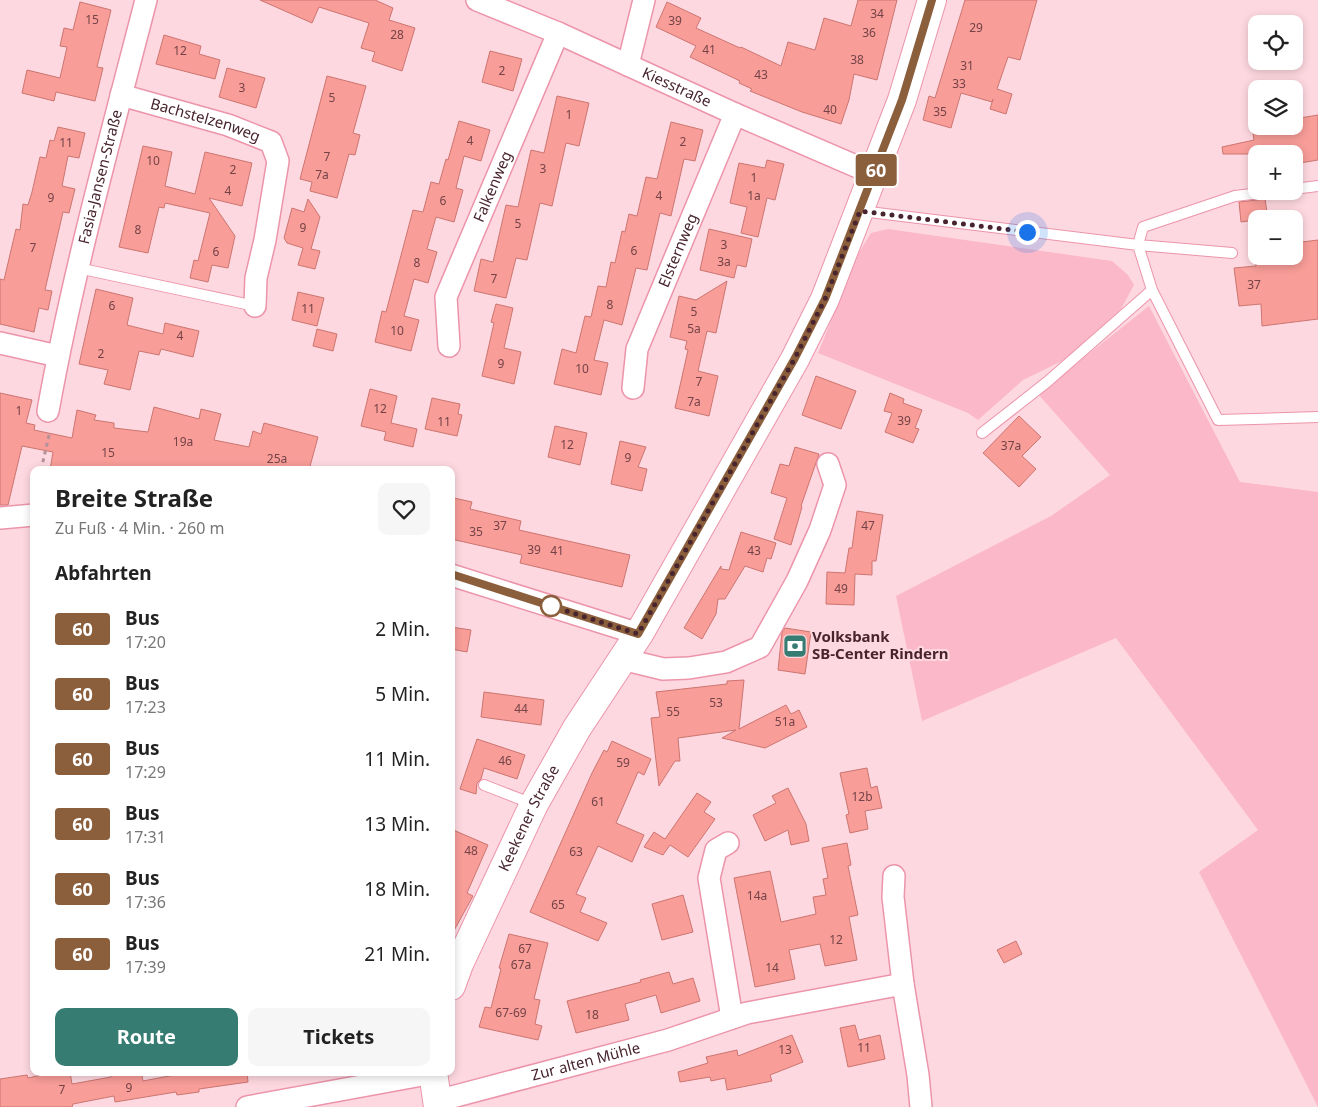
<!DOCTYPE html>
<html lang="de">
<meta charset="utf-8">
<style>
body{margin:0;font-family:"Noto Sans",sans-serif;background:#f6f6f6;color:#222;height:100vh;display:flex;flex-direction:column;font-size:19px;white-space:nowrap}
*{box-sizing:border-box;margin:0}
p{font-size:16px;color:#767676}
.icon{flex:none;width:28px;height:28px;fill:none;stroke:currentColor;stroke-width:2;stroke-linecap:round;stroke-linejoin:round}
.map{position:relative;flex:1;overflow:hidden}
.details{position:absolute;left:30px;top:466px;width:425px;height:610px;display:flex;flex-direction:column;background:#fff;border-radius:10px;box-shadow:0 2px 8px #0003}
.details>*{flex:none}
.badge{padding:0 10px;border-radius:4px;font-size:18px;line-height:32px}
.tools{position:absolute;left:1248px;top:15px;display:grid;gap:10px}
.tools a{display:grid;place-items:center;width:55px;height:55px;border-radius:10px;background:#fff;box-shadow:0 2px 8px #0003;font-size:25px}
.you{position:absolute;width:25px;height:25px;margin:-12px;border:4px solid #fff;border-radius:50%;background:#1a73e8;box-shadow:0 0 0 8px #1a73e833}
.map>.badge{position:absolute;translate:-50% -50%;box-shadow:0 0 0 2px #fff}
h2{padding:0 25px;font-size:19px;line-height:45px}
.round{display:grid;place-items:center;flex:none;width:52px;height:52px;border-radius:10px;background:#f6f6f6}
.overview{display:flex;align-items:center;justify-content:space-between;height:85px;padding:0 25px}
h1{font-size:24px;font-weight:700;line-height:38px}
.action{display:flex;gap:10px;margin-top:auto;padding:10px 25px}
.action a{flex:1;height:58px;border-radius:10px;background:#367c73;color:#fff;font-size:20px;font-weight:700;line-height:58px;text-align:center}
.action a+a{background:#f6f6f6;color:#222}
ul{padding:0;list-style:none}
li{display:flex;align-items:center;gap:15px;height:65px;padding:0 25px}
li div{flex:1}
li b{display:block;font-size:19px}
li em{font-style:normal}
li .badge{min-width:55px;font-weight:700;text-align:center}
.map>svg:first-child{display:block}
.green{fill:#fbb8c8}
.building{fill:#f89d98;stroke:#cc7571}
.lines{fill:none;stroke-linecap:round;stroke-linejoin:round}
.service-casing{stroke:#ec94aa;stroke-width:12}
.minor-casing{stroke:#ec94aa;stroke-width:24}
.secondary-casing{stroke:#ec94aa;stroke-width:30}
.path{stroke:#b6919a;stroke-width:3;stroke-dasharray:4 4;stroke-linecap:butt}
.service{stroke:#fff;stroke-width:10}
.minor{stroke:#fff;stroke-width:21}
.secondary{stroke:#fff;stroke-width:28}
.line-casing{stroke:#fff;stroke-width:11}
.line{stroke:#8b5e3c;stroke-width:8}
.walk{stroke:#48252e;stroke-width:5;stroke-dasharray:0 9}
.stop-dot{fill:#fff;stroke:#8b5e3c;stroke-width:2.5}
.labels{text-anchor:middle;stroke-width:4;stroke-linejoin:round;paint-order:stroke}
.number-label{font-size:12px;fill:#744348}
.street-label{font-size:15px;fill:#48252e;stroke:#fed8e0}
.poi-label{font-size:15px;font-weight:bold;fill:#48252e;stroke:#fed8e0;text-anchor:start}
</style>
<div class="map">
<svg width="1318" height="1107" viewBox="0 0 1318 1107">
<rect width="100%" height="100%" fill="#fed8e0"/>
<!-- green -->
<path class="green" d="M 888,229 L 1112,261 L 1128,275 L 1134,285 L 1121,309 L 1064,360 L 1023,380 L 978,420 L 968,413 L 818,353 L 858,254 L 871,233 Z
M 1149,306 L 1240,482 L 1318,492 L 1318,1107 L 1199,872 L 1258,830 L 1116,638 L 922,721 L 896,596 L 1051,516 L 1110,475 L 1038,394 Z"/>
<!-- building -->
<path class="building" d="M 260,0 L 375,0 L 393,8 L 389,20 L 415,28 L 402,71 L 372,61 L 375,52 L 361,48 L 369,23 L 319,7 L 312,23 Z
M 858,0 L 897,0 L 877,80 L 854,74 L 849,100 L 841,124 L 802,112 L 750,91 L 752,89 L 739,83 L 740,81 L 690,57 L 696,46 L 656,27 L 667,2 L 701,18 L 696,28 L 740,48 L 741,47 L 781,66 L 788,42 L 815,50 L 824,18 L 851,26 Z
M 965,0 L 1037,0 L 1020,60 L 1008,57 L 997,89 L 1012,94 L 1006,114 L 990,109 L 993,99 L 992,102 L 961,93 L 951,128 L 923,120 L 929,96 L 935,98 Z
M 80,2 L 111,10 L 97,67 L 103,68 L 95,101 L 56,92 L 54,101 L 22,93 L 27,70 L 60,78 L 67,47 L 60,46 L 64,28 L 73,30 Z
M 164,35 L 201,46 L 199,54 L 220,60 L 215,79 L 156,64 Z
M 490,51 L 522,59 L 513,91 L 482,82 Z
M 227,68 L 265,78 L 256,108 L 219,97 Z
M 327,76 L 366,86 L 353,133 L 360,135 L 355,155 L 349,154 L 337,198 L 310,191 L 312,182 L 300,179 Z
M 557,96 L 589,103 L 579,146 L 566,143 L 552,206 L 540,203 L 527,260 L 516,258 L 506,298 L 474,291 L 481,259 L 493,262 L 506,205 L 518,207 L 531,150 L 544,153 Z
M 1318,115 L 1318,160 L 1294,164 L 1294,154 L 1223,154 L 1222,147 L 1254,140 L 1252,126 L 1294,126 L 1294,119 Z
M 459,121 L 490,130 L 481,161 L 464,156 L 456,188 L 463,190 L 454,222 L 436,217 L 427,249 L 437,252 L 428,283 L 414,279 L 404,316 L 419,320 L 411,351 L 375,342 L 382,311 L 386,312 L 413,210 L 423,212 L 431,182 L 439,184 L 446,159 L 448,160 Z
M 671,122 L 703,130 L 695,161 L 684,159 L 671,216 L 660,213 L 647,270 L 636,268 L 622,325 L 604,320 L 594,360 L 608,363 L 601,395 L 554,384 L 562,349 L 576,353 L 585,316 L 591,317 L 598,286 L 606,287 L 611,262 L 615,263 L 622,231 L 625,232 L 629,214 L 637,216 L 646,177 L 657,179 Z
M 58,127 L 85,133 L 79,158 L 68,156 L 62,186 L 75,189 L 69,213 L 63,212 L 45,290 L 52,291 L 48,310 L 39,308 L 34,332 L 0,324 L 0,279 L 4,280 L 16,229 L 20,230 L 23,204 L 28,205 L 32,192 L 40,157 L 46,158 L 50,140 L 54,141 Z
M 143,146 L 172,152 L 165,186 L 195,194 L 205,152 L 252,163 L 242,206 L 209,198 L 235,236 L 228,268 L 212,265 L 208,282 L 190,278 L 194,260 L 198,261 L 210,213 L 165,203 L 164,208 L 159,207 L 148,253 L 119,247 Z
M 767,160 L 784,164 L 775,200 L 767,198 L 758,237 L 741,233 L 747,207 L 730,203 L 739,163 L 765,168 Z
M 308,199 L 320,217 L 311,249 L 320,251 L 315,269 L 298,265 L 303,248 L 287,243 L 284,238 L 292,208 L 304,212 Z
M 1265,199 L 1268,219 L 1256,219 L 1256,220 L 1241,222 L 1239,202 Z
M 709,229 L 752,239 L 746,267 L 737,265 L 734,278 L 700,270 Z
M 1318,240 L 1318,319 L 1262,326 L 1261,304 L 1239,306 L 1234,268 L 1256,266 L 1255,256 L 1294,256 L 1294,243 Z
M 727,281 L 716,333 L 707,331 L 698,371 L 718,376 L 709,416 L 675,408 L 688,350 L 685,349 L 687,341 L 670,337 L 679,296 L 696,300 Z
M 96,289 L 133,298 L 127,325 L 163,334 L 165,323 L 199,331 L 193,357 L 161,349 L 159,355 L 139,351 L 130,390 L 104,384 L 108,370 L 79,364 Z
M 298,292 L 324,298 L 317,326 L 292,320 Z
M 496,304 L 513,308 L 504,348 L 521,352 L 514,384 L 482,376 L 494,323 L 491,322 Z
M 317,329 L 337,334 L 333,351 L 313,346 Z
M 816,376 L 856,391 L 841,429 L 802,415 Z
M 370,389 L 397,396 L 391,423 L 417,429 L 413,447 L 384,440 L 386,432 L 361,426 Z
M 0,393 L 32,400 L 26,423 L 35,425 L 34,430 L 72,438 L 77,410 L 96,415 L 94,420 L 114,423 L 114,428 L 148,432 L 154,407 L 199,419 L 201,409 L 221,414 L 214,440 L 249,447 L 253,431 L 261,434 L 264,423 L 318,437 L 309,470 L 141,470 L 121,468 L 120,470 L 50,470 L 53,452 L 22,446 L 8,505 L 0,505 Z
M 890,393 L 904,399 L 903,403 L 922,410 L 915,428 L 919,429 L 913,443 L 885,432 L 892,413 L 884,411 Z
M 432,398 L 460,404 L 458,414 L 462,415 L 457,436 L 425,429 Z
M 1019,416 L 1041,437 L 1022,456 L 1036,469 L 1019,487 L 983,453 Z
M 555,426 L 587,433 L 580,465 L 548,457 Z
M 620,441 L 646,447 L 638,467 L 647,469 L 642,491 L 611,484 Z
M 795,447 L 819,454 L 801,506 L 802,507 L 791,545 L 774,539 L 787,498 L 771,493 L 780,464 L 789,466 Z
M 454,498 L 472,502 L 470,509 L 521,521 L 519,530 L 630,555 L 622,587 L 520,563 L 522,555 L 451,539 L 451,509 Z
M 857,511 L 883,515 L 876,561 L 872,561 L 872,575 L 855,574 L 854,605 L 826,604 L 827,572 L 845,573 L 849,548 L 852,548 Z
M 741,532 L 776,543 L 771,559 L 767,558 L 763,572 L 745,566 L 725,599 L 718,599 L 716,614 L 702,639 L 684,628 L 721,566 L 721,569 L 729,570 Z
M 451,627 L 471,630 L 467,652 L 451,649 Z
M 785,628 L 811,632 L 805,674 L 778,670 L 782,632 Z
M 744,680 L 739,729 L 786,705 L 791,714 L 799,710 L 807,727 L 765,748 L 722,738 L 736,730 L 678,738 L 680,761 L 675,761 L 659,786 L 651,718 L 660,717 L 656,692 L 727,684 L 727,681 Z
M 484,692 L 544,700 L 541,725 L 481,717 Z
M 477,739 L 525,755 L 517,779 L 484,768 L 481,779 L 477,783 L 476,794 L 460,789 Z
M 612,741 L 651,759 L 644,775 L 638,772 L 616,823 L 644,835 L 632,862 L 598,846 L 576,894 L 586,898 L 580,912 L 607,923 L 598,941 L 530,912 L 592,773 L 604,750 L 607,752 Z
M 867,768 L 871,788 L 877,786 L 882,808 L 865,811 L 868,829 L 850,833 L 846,815 L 849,814 L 840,773 Z
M 788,788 L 806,824 L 809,841 L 791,845 L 788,830 L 765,841 L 753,815 L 776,803 L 772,796 Z
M 697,793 L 711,802 L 704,812 L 715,819 L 688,857 L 670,845 L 663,855 L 644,847 L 654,832 L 665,839 Z
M 451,829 L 488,845 L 467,893 L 473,896 L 451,936 Z
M 847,843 L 851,865 L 848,866 L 858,915 L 849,917 L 857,960 L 825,966 L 820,944 L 789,950 L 795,979 L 755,987 L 734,878 L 770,871 L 781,922 L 816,914 L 813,897 L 826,895 L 823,879 L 828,878 L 822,848 Z
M 683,895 L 693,932 L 662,940 L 652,904 Z
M 509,934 L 548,943 L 534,999 L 540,1000 L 535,1024 L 542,1026 L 538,1040 L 479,1027 L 485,1007 L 491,1008 L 501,969 L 499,968 Z
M 1016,941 L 1022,954 L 1004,963 L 997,950 Z
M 669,972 L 673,984 L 693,978 L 700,1001 L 661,1013 L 656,995 L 625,1004 L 629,1020 L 576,1033 L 567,1001 L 641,982 L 640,980 Z
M 855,1025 L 859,1040 L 880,1035 L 885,1059 L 848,1067 L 840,1028 Z
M 792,1035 L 803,1062 L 770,1075 L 772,1081 L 727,1090 L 725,1078 L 711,1081 L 710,1077 L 680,1082 L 678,1072 L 708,1063 L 706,1057 L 737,1050 L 738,1056 Z
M 55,1072 L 70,1072 L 72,1084 L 111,1077 L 110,1072 L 141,1072 L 143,1081 L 174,1075 L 174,1072 L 247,1072 L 248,1082 L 199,1089 L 199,1092 L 177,1095 L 176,1092 L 115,1102 L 114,1096 L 73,1104 L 72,1107 L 0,1107 L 0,1079 L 27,1075 L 28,1078 Z"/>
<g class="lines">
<!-- service casing -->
<g class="service-casing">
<path id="service" d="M 1294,189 L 1318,186
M 861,211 L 1138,245 L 1232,253
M 78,268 L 255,306
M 1152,290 L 1218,420 L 1318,417
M 982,433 L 1047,382 L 1152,290 L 1138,245 L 1143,227 L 1235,196 L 1277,191
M 484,785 L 533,804"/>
</g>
<!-- minor casing -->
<g class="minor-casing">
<g id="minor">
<path id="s1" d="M 477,0 L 558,33 L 735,114 L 874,174"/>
<path d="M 628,65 L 644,0"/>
<path id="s2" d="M 121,95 L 228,125 L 271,142 L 278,161 L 265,240 L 256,278 L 255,306"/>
<path d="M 0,343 L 58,356"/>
<path id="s3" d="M 449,346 L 446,297 L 558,33"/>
<path id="s4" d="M 633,388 L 637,349 L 735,114"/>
<path id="s5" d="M 48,411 C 73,272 111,136 146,0"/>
<path d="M 0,518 L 34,515"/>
<path d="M 451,575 L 639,634"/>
<path d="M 622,659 L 663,669 L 689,668 L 726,662 L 760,647 L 797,581 L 820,530 L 835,485 L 828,464"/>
<path d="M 728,843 L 716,850 L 709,878 L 732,1018"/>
<path d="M 894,876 L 893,897 L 903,984"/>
<path id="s6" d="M 437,1101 L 668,1040 L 747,1013 L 903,984 L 918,1075 L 921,1107"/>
<path d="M 247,1107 L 433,1073"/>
</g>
</g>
<!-- secondary casing -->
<g class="secondary-casing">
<g id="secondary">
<path id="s7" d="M 451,986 L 459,964 L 534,804 L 577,728 L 639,634 L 795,359 L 825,299 L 902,100 L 932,0"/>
<path d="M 433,1072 L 438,1107"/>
</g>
</g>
<!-- path -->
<path class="path" d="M 41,470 L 50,431"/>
<!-- service -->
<use href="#service" class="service"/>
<!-- minor -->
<use href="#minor" class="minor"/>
<!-- secondary -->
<use href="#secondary" class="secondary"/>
</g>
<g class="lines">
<!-- line casing -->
<g class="line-casing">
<path id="line" d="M 451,574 L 638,634 L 795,358 L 825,299 L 902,100 L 932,0"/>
</g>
<!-- line -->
<use href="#line" class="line"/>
<!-- walk -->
<path class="walk" d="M 551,606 L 542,603 L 638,634 L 795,358 L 825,299 L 860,211 L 1027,232"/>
</g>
<!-- icons -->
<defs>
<g id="bank-square" transform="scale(1.25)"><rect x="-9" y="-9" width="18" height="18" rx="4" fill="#367c73" stroke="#fed8e0"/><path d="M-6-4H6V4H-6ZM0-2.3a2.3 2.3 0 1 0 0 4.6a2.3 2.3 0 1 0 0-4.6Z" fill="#fff"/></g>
</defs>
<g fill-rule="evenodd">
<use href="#bank-square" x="795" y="646"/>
</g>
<!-- markers -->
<circle class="stop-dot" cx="551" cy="606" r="10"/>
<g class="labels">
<!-- number labels -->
<g class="number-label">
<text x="877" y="18">34</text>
<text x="92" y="24">15</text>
<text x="675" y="25">39</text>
<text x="976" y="32">29</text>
<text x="869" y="37">36</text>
<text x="397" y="39">28</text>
<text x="709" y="54">41</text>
<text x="180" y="55">12</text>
<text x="857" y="64">38</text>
<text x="967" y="70">31</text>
<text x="502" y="75">2</text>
<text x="761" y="79">43</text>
<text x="959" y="88">33</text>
<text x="242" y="92">3</text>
<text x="332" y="102">5</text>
<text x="830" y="114">40</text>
<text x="940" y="116">35</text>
<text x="569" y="119">1</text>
<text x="470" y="145">4</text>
<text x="683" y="146">2</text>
<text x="66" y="147">11</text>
<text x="327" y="161">7</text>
<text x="153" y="165">10</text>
<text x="543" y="173">3</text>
<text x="233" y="174">2</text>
<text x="322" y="179">7a</text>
<text x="754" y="182">1</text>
<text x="228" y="195">4</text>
<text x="659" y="200">4</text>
<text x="754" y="200">1a</text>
<text x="51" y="202">9</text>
<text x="443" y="205">6</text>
<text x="518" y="228">5</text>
<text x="303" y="232">9</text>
<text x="138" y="234">8</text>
<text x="724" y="249">3</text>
<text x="33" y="252">7</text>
<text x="634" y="255">6</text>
<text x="216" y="256">6</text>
<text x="724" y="266">3a</text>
<text x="417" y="267">8</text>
<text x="494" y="283">7</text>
<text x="1254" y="289">37</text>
<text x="610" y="309">8</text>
<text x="112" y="310">6</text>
<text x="308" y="313">11</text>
<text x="694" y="316">5</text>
<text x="694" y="333">5a</text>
<text x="397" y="335">10</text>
<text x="180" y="340">4</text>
<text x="101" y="358">2</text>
<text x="501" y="368">9</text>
<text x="582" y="373">10</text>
<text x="699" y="386">7</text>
<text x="694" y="406">7a</text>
<text x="380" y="413">12</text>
<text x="19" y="415">1</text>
<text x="904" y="425">39</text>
<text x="444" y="426">11</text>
<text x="183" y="446">19a</text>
<text x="567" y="449">12</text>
<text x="1011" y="450">37a</text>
<text x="108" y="457">15</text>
<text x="628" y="462">9</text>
<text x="277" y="463">25a</text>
<text x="500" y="530">37</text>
<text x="868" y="530">47</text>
<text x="476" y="536">35</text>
<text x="534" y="554">39</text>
<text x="557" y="555">41</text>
<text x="754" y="555">43</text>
<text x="841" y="593">49</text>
<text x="716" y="707">53</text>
<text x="521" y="713">44</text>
<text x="673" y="716">55</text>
<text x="785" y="726">51a</text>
<text x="505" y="765">46</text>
<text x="623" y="767">59</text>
<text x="862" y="801">12b</text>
<text x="598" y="806">61</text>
<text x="471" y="855">48</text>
<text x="576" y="856">63</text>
<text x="757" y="900">14a</text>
<text x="558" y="909">65</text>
<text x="836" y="944">12</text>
<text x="525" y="953">67</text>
<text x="521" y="969">67a</text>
<text x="772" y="972">14</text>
<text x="511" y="1017">67-69</text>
<text x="592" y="1019">18</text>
<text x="864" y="1052">11</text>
<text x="785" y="1054">13</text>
<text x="129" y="1092">9</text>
<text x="62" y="1094">7</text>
</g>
<!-- street labels -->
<g class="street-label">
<text dy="5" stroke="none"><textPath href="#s1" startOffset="218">Kiesstraße</textPath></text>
<text dy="5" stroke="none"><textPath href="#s2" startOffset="88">Bachstelzenweg</textPath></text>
<text dy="5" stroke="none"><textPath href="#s5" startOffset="240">Fasia-Jansen-Straße</textPath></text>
<text dy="5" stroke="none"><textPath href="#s3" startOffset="169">Falkenweg</textPath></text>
<text dy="5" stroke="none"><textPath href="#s4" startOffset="146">Elsternweg</textPath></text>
<text dy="5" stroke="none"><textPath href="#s7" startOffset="185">Keekener Straße</textPath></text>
<text dy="5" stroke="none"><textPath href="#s6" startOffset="154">Zur alten Mühle</textPath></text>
</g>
<!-- poi labels -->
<g class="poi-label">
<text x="812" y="642">Volksbank<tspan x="812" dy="17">SB-Center Rindern</tspan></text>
</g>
</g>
</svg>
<div class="tools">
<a><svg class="icon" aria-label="locate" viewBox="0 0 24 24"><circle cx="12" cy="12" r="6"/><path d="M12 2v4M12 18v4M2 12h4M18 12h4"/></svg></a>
<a><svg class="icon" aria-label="layers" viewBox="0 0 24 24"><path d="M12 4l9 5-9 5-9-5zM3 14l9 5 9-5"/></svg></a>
<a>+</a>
<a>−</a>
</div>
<div class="you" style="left:1027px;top:232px"></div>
<b class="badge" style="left:876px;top:170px;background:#8b5e3c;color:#fff">60</b>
<section class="details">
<div class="overview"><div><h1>Breite Straße</h1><p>Zu Fuß · 4 Min. · 260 m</p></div><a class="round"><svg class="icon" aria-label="heart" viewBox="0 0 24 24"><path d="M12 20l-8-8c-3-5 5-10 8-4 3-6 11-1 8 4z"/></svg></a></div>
<h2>Abfahrten</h2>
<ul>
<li><span class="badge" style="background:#8b5e3c;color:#fff">60</span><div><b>Bus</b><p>17:20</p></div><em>2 Min.</em></li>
<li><span class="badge" style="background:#8b5e3c;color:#fff">60</span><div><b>Bus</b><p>17:23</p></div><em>5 Min.</em></li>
<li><span class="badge" style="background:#8b5e3c;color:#fff">60</span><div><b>Bus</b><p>17:29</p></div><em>11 Min.</em></li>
<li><span class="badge" style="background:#8b5e3c;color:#fff">60</span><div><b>Bus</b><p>17:31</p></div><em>13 Min.</em></li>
<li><span class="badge" style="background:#8b5e3c;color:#fff">60</span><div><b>Bus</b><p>17:36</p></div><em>18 Min.</em></li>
<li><span class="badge" style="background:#8b5e3c;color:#fff">60</span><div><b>Bus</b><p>17:39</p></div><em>21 Min.</em></li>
</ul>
<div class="action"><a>Route</a><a>Tickets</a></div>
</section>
</div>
